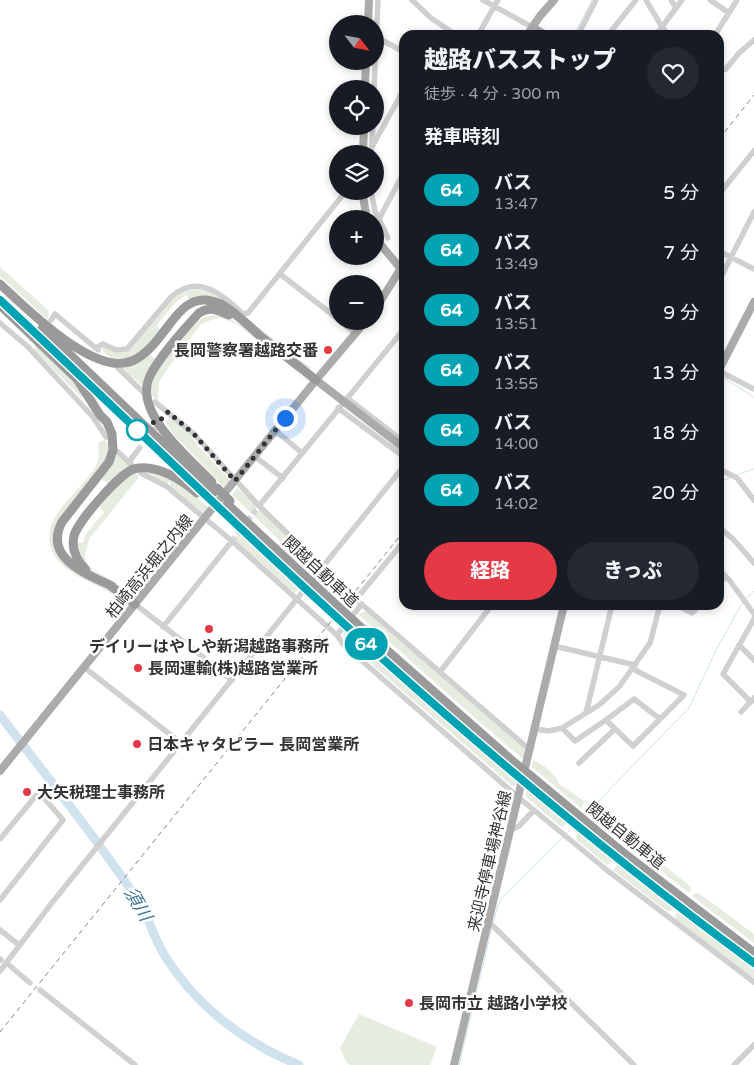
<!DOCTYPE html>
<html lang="ja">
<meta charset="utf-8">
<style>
body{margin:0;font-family:"Varela Round","Noto Sans JP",sans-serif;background:#242831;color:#f1f3f6;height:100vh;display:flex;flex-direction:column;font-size:19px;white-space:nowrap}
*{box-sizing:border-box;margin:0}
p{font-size:16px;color:#9ea1a6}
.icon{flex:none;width:28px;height:28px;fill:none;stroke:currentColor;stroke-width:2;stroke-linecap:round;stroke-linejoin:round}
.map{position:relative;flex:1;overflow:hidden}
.details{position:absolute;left:399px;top:30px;width:325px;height:580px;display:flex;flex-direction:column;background:#171b24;border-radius:15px;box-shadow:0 2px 8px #0003}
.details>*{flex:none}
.badge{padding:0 10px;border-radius:16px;font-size:18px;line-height:32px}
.needle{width:32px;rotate:122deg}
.tools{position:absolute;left:329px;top:15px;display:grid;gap:10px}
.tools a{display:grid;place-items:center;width:55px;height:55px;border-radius:50%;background:#171b24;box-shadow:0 2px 8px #0003;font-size:25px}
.you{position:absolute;width:25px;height:25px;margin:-12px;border:4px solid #fff;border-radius:50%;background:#1a73e8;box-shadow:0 0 0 8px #1a73e833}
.map>.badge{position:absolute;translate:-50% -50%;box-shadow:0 0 0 2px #fff}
h2{padding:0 25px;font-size:19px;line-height:45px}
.round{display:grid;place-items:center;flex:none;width:52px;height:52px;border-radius:26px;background:#242831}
.headline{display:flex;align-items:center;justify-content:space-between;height:85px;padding:0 25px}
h1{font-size:24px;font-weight:800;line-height:38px}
.action{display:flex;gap:10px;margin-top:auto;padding:10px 25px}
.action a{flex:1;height:58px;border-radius:30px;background:#e63946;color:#fff;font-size:20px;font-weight:800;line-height:58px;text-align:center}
.action a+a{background:#242831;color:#f1f3f6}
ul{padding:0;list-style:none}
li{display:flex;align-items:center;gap:15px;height:60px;padding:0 25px}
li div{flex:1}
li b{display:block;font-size:19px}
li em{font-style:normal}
li .badge{min-width:55px;font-weight:700;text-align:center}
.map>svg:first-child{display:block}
.green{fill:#e6ecdf}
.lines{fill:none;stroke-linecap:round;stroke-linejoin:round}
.stream{stroke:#cfe2ee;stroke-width:1}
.river{stroke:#cfe2ee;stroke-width:9}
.minor-tunnel{stroke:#d6d6d6;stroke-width:5.5;stroke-dasharray:5.5 3;stroke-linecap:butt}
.minor{stroke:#d0d0d0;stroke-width:5.5}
.major{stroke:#ababab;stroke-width:8}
.highway{stroke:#9a9a9a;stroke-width:9}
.rail{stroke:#888;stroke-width:1;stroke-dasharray:5 4;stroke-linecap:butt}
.highway-bridge{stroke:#9a9a9a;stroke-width:9}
.line-casing{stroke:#fff;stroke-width:11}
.line{stroke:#00a3b4;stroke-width:8}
.walk{stroke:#333;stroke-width:5;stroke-dasharray:0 9}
.poi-dot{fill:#e63946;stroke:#fff;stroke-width:2}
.stop-dot{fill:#fff;stroke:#00a3b4;stroke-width:2.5}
.labels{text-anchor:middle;stroke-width:5;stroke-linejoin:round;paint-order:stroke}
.poi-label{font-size:16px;font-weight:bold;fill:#333;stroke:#fff;text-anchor:start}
.street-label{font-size:16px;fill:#333;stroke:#fff}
.water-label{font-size:18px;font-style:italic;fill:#3f7597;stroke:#fff}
</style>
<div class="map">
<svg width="754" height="1065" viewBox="0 0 754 1065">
<rect width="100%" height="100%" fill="#fff"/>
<!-- green -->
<path class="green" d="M 0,267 L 48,310 L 49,316 L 47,319 L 0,276 Z
M 206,289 L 223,300 L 307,365 L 311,367 L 310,368 L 306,367 L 227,305 L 190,301 L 186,295 L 175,303 L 156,326 L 162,330 L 150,345 L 131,358 L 112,359 L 102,350 L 103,347 L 118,353 L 129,350 L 175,295 L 188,290 Z
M 213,315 C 241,316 276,352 297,370 L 303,379 L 302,379 L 297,372 L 237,324 L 221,318 L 214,319 L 201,324 L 168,368 L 159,382 L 158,400 C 132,391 188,329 199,321 C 203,317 208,316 213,315 Z
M 37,343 L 71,377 L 84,395 L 81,397 L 36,352 L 34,348 Z
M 148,353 L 157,361 L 144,387 L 120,367 L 133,365 Z
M 169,418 C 180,421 191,436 198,445 L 197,447 L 198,448 L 199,447 L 230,480 L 224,487 L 174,435 L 165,422 Z
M 105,440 L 109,445 L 109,455 L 61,518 L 58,552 L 122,599 L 124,605 L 123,607 L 119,600 L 112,594 C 96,584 76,578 62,565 C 58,562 56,557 53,553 C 35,515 87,490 98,461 C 100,455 97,448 99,442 Z
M 117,455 L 132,467 L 110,485 L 100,478 Z
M 145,471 L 164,475 L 189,490 L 208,507 L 203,513 L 169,486 L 171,482 L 170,481 L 167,485 Z
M 136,473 L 139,477 L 89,539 L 85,556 L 86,562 L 90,567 L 122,588 L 136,589 L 136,591 L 124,590 L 86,566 L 81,559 L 76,542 L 83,543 L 86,534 L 104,512 L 99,507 C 109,494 120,477 136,473 Z
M 237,488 L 256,504 L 256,509 L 252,514 L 232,495 Z
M 260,510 L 318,565 L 312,572 L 254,516 Z
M 239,534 L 301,586 L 295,593 L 234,540 Z
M 366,611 L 526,750 L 524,760 L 483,725 L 358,614 Z
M 345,631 L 494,761 L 517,782 L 517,785 L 514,786 L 510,784 L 344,640 L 343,634 Z
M 533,760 C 543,764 556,774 559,784 L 584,801 L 582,809 L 532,767 Z
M 527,787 L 569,822 L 562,827 L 560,826 L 525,796 Z
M 597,813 L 599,813 L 633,841 L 628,845 L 592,816 Z
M 579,830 L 615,859 L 607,865 L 577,840 L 576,835 Z
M 637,844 L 690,886 L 691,890 L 689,893 L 633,849 Z
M 619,863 L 675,907 L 671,911 L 667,911 L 613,870 Z
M 696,893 L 700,894 L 754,934 L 754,943 L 692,896 Z
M 679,910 L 754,967 L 754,978 L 730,962 L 676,919 L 675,915 Z
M 359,1014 L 437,1047 L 430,1065 L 351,1065 L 347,1063 L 340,1048 Z"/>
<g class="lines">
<!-- stream -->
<path class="stream" d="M 574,35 L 592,0
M 719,375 L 754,397
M 736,475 L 754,469
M 719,482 L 730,478
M 746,599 L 754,591
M 585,815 L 689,708 L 717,648 L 743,602
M 566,834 L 573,827
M 493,924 L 497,908 L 501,899 L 563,837
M 459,1065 L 492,928"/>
<!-- river -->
<path class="river" d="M 0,715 C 39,767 80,817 117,870 C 127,884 138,899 146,915 C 152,929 157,943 165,956 C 196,1006 245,1043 299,1065"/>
<!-- minor-tunnel -->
<path class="minor-tunnel" d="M 138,450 L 163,418
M 232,541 L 259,506"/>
<!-- minor -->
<path class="minor" d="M 412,0 L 431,18 L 456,35
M 483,0 L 532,27
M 646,0 L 662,27 L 669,35
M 710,0 L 729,13
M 676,8 L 682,0
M 478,35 L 498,0
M 578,35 L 596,0
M 608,35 L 636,0
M 656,35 L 676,8 L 671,0
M 715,35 L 737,0
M 376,37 L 404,52
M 719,69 L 722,70 L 726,69 L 739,53 L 754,40
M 374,89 L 378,0
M 372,147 L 404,89
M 371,154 L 373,126
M 371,191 L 375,211 L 388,238
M 719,194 L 754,151
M 379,219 L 404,172
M 719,251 L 754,269
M 280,274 L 338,319
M 719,281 L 754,212
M 51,320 L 55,314 L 98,350
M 340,321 L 356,334
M 0,323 L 28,347 L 93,417 L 106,437
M 96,348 L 103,344 L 116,350 L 127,349 L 171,297 C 198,273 222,294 243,314 L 248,313 L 346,191
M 118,368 L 143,392
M 719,371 L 754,389
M 347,398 L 404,442
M 155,402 L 194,434 L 259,506 L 323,567
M 338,408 L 404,457
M 275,430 L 302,453
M 118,452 L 132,465
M 254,456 L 283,478
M 129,462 L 138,450
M 719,469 L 737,478 L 754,500
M 141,473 L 166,486 L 232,541 L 337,635 L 343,644 L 385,681 L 518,797 L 608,871 L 754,982
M 259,506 L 404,329
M 719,527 L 733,539 L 754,563
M 404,541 L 358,597 L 358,601 L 530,750
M 719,569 L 730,581 L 754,614
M 719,584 L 725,577
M 135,604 L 232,680
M 677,605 L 692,613 L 700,605
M 163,627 L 232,541
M 337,635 L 361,605
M 739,645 L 754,660
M 554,646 L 635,665
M 85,668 L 181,743
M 440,672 L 488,610 L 487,605
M 751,702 L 723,674 L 754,619
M 741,712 L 754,698
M 586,713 L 612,605
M 606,720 L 634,699 L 660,719
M 562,728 L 575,741 L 606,720 L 633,746 L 684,695 L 633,669
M 535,729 L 549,731 L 562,728 L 599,705 L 619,687 L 650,643 L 660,605
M 579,763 L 615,729
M 511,830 L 519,826 L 534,810
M 0,839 L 39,792 L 63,820 L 0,900
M 489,922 L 634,1065
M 0,930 L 19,945
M 0,959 L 1,960
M 10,966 L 30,983
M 0,971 L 51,904 L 404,466
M 40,990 L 135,1065
M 734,1065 L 754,1045"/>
<!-- major -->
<path class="major" d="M 368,24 L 369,0
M 532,27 L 546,35
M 527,35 L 540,16 L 554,0
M 365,89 L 366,61
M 363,154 L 364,126
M 362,191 L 367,219
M 375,236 L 381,245 L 401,269
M 375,310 L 404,263
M 719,370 L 754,302
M 316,380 L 404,448
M 0,771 L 316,380 L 366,321
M 454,1065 L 564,605"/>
<!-- highway -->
<path class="highway" d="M 0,284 C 26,308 94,377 132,361 C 149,354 161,335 172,321 C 181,310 190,299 206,300 C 211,301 216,302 221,304 C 235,312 247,324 259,335 C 278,350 297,365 316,380
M 0,305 L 77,379 L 100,415 L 107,422 L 112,434 L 113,450 L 109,462 L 62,522 C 43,558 86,574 112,586
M 42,328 L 214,492
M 79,374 L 209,498
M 212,482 C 190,459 137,416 148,381 C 153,364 186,327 199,313 C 210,306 218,310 229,315
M 227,504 L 305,576
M 222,510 L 300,583
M 86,570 C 77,561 71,549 74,536 C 77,522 121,472 134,469 C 156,463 182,480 197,493
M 108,584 L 135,604
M 355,622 L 516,764
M 350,628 L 512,771
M 532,777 L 621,851 L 754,953
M 529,786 L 642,878 L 754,963"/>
<!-- rail -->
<path class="rail" d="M 719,139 L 754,95
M 0,1032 L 404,531"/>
<!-- highway-bridge -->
<path class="highway-bridge" d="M 217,488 L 230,501
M 209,498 L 222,510
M 305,576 L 355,622
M 300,583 L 350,628
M 516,764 L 532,777
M 512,771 L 529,786"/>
</g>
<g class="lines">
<!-- line casing -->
<g class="line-casing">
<path id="line" d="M 0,300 C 93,387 185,477 279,564 C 430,705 587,840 754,963"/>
</g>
<!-- line -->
<use href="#line" class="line"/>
<!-- walk -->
<path class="walk" d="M 137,430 L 163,418 L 168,412 L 194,434 L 235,481 L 285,418"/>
</g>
<!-- markers -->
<g class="poi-dot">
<circle cx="328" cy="350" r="5"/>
<circle cx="209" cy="629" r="5"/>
<circle cx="138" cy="668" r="5"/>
<circle cx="137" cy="744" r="5"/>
<circle cx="27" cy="792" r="5"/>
<circle cx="409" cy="1003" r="5"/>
</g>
<circle class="stop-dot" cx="137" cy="430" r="10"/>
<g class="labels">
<!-- poi labels -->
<g class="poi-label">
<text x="318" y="356" text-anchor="end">長岡警察署越路交番</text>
<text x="209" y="652" text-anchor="middle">デイリーはやしや新潟越路事務所</text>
<text x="148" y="674">長岡運輸(株)越路営業所</text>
<text x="147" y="750">日本キャタピラー 長岡営業所</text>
<text x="37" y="798">大矢税理士事務所</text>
<text x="419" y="1009">長岡市立 越路小学校</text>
</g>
<!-- street labels -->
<g class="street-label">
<text transform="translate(149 566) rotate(-51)" y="6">柏崎高浜堀之内線</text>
<text transform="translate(321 571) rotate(43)" y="6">関越自動車道</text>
<text transform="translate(626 835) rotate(39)" y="6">関越自動車道</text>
<text transform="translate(489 861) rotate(-77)" y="6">来迎寺停車場神谷線</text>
</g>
<!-- water labels -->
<g class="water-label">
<text transform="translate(138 904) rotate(59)" y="6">須川</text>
</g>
</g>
</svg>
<div class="tools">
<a><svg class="needle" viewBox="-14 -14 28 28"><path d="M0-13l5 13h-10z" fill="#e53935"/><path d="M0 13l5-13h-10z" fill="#9ea1a6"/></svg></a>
<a><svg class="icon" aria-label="locate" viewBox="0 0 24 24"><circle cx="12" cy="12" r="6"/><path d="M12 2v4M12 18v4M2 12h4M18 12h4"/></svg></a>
<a><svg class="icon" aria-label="layers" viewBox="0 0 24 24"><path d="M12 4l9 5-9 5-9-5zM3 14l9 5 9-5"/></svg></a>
<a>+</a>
<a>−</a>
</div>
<div class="you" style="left:285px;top:418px"></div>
<b class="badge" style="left:366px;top:644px;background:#00a3b4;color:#fff">64</b>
<section class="details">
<div class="headline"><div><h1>越路バスストップ</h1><p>徒歩 · 4 分 · 300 m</p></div><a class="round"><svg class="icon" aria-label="heart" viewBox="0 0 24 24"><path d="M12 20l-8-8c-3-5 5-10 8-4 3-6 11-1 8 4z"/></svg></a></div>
<h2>発車時刻</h2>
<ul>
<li><span class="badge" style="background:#00a3b4;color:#fff">64</span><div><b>バス</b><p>13:47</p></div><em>5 分</em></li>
<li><span class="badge" style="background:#00a3b4;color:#fff">64</span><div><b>バス</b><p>13:49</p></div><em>7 分</em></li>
<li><span class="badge" style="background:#00a3b4;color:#fff">64</span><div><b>バス</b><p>13:51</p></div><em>9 分</em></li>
<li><span class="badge" style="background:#00a3b4;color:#fff">64</span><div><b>バス</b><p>13:55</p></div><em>13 分</em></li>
<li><span class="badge" style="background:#00a3b4;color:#fff">64</span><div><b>バス</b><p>14:00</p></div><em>18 分</em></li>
<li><span class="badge" style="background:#00a3b4;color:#fff">64</span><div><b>バス</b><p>14:02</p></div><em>20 分</em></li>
</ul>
<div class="action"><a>経路</a><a>きっぷ</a></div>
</section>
</div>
